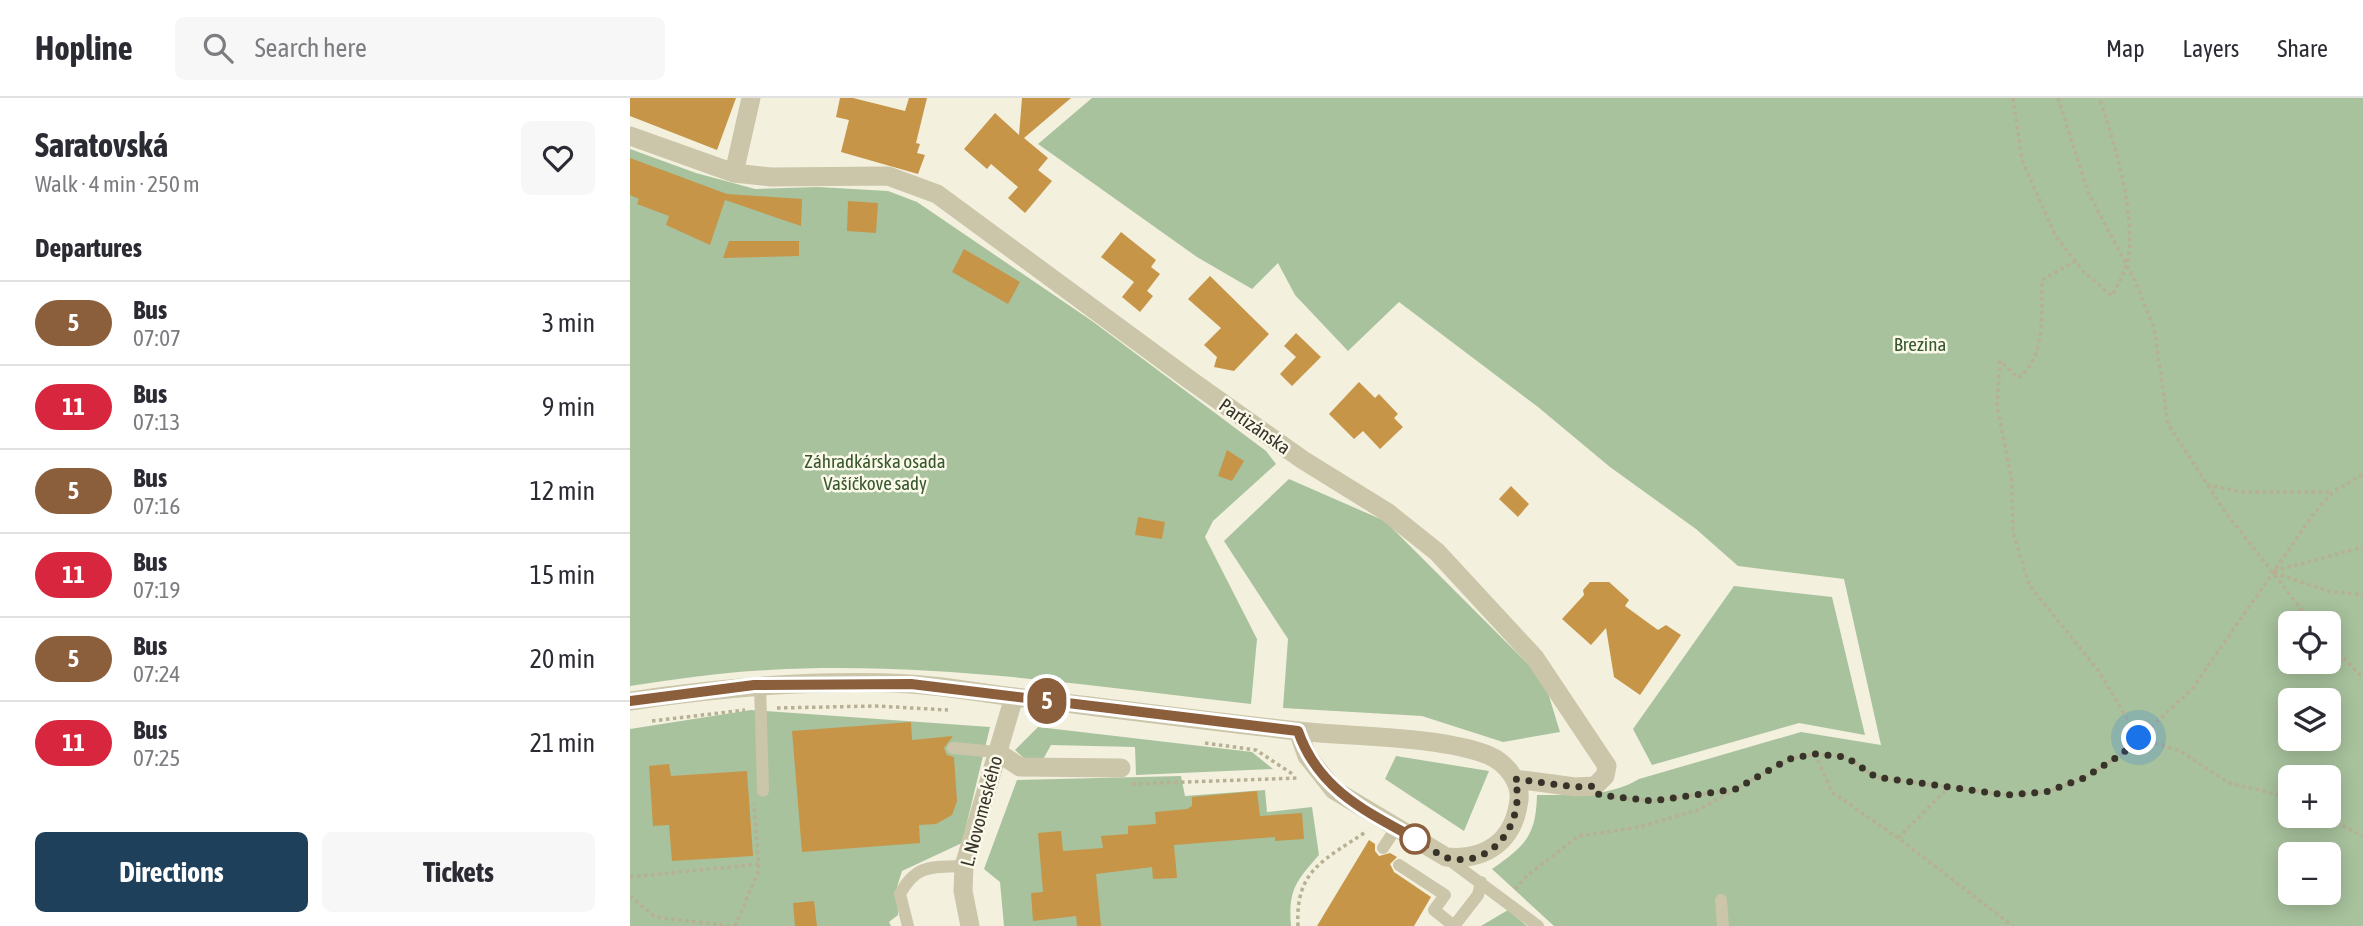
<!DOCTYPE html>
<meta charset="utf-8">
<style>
body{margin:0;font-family:"Asap Condensed",sans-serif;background:#f7f7f7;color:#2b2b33;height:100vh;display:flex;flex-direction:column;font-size:26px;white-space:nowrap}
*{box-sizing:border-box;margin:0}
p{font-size:23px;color:#7c7c81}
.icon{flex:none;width:38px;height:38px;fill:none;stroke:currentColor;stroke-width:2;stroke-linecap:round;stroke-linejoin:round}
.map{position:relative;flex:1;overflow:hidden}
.sheet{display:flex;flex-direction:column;background:#fff;width:630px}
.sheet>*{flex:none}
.badge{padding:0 14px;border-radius:23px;font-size:24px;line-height:46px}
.fabs{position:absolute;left:1648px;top:513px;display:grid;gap:14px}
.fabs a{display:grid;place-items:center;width:63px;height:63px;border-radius:10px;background:#fff;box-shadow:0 4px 18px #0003;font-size:35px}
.you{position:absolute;width:35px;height:35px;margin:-18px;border:5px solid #fff;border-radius:50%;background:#1a73e8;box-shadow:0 0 0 10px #1a73e833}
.map>.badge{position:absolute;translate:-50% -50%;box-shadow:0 0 0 4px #fff}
h2{padding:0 35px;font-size:26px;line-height:63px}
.round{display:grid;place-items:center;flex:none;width:74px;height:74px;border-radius:10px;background:#f7f7f7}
.overview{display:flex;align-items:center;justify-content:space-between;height:119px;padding:0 35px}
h1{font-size:33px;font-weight:700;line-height:52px}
.cta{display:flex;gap:14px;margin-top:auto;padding:14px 35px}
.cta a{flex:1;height:80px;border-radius:10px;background:#1e405a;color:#fff;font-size:28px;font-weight:700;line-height:80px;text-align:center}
.cta a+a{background:#f7f7f7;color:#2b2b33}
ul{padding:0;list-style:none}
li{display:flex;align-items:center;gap:21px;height:84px;padding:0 35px;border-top:2px solid #e1e1e2}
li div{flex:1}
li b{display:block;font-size:26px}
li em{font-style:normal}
li .badge{min-width:77px;font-weight:700;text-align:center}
header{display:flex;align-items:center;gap:42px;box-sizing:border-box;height:98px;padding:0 35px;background:#fff;border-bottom:2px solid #e1e1e2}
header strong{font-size:33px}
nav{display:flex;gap:38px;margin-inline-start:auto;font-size:24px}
.search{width:490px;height:63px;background:#f7f7f7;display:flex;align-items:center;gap:18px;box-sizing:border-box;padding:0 24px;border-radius:10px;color:#7c7c81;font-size:26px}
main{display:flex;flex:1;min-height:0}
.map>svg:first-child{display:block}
.green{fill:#a8c29d;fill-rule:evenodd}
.building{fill:#c69548}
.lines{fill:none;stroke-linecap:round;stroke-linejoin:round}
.path{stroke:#b7b093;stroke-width:3.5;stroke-dasharray:3.5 3.5;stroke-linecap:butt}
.service{stroke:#cbc5a9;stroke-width:12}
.minor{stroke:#cbc5a9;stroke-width:19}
.line-casing{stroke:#fff;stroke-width:16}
.line{stroke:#8b5e3c;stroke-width:10}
.walk{stroke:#383329;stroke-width:7;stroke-dasharray:0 12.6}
.stop-dot{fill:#fff;stroke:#8b5e3c;stroke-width:3.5}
.labels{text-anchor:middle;stroke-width:5;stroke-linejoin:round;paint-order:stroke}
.park-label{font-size:19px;fill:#38572d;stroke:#faf9ea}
.street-label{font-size:19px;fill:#383329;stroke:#faf9ea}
</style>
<header>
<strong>Hopline</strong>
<div class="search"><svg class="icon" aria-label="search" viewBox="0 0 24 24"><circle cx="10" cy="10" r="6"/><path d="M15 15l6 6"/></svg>Search here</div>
<nav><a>Map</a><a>Layers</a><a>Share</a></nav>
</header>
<main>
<section class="sheet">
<div class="overview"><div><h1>Saratovská</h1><p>Walk · 4 min · 250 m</p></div><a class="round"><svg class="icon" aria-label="heart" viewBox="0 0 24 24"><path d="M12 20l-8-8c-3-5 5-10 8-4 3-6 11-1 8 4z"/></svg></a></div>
<h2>Departures</h2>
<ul>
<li><span class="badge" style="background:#8b5e3c;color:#fff">5</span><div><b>Bus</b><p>07:07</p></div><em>3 min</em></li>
<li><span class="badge" style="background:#d7263d;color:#fff">11</span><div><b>Bus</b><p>07:13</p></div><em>9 min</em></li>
<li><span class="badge" style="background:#8b5e3c;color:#fff">5</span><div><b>Bus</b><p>07:16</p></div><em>12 min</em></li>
<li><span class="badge" style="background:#d7263d;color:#fff">11</span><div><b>Bus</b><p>07:19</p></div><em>15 min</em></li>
<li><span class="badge" style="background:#8b5e3c;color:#fff">5</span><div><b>Bus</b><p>07:24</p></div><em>20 min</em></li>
<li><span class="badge" style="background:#d7263d;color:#fff">11</span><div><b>Bus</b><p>07:25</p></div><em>21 min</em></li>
</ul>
<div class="cta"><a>Directions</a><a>Tickets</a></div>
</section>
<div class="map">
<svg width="1733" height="828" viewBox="0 0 1733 828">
<rect width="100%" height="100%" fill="#f3f0de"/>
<!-- green -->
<path class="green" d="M 462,0 L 1733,0 L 1733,828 L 924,828 L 862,771 C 895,748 906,738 907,697 C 942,697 979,699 1009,681 L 1171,634 L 1251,647 L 1214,481 L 1108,468 L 1066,431 L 980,369 L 908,309 L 769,204 L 718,253 L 665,197 L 648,165 L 622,191 L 567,159 L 408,46 ZM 1661,525 L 1699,525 L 1699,564 L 1661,564 ZM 1661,602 L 1699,602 L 1699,640 L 1661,640 ZM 1661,679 L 1699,679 L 1699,718 L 1661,718 ZM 1661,756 L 1699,756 L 1699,794 L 1661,794 Z
M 0,51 L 66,75 L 125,91 L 188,89 L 258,93 L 287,104 L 462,223 L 636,353 L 646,366 L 583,423 L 575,439 L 627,541 L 621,606 C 461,588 300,563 138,572 C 92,574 46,581 0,588 Z
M 659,381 L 755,423 L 914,582 L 930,634 L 873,644 L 792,618 L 653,610 L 658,541 L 594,443 Z
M 1104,488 L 1202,499 L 1235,637 L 1169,625 L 1022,667 L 1003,631 Z
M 121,612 L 360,629 L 332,745 L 272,773 L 267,789 L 268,817 L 259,824 L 261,828 L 0,828 L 0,631 Z
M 408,629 L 622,654 L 643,671 L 506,677 L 505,649 L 421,647 L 407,672 L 385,652 Z
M 766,658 L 859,673 L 834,733 L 755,681 Z
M 551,678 L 555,698 L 635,692 L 637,714 L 682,709 L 689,757 C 666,783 658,792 661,828 L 374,828 L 370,784 L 354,771 L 387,682 Z
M 878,812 L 897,828 L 851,828 Z"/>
<!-- building -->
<path class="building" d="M 0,0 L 106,0 L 87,52 L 0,18 Z
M 210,0 L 223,0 L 275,13 L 279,0 L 297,0 L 286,45 L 290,46 L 287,55 L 295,57 L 288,76 L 211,54 L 219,22 L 206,19 Z
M 392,0 L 441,0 L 394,40 L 418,60 L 408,72 L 422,83 L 395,115 L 378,100 L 388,89 L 361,66 L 357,71 L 334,51 L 365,15 L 389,37 Z
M 0,60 L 97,96 L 172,101 L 171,128 L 95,102 L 80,147 L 36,127 L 39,118 L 7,106 L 9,101 L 0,97 Z
M 218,103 L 248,105 L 246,135 L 217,133 Z
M 491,134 L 526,162 L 521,169 L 530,176 L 517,193 L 523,198 L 510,214 L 492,199 L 504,184 L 471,159 Z
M 99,143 L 169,143 L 169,158 L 93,160 Z
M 334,151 L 390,184 L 378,206 L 322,174 Z
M 580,178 L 639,236 L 604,273 L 584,269 L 587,259 L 574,247 L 591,230 L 558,201 Z
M 666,235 L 691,259 L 662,288 L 650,276 L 666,259 L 654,248 Z
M 729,284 L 745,300 L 749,296 L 768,316 L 764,320 L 773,329 L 750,351 L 733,333 L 724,341 L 699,316 Z
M 597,352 L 614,363 L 602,383 L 588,378 Z
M 881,388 L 899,406 L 888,419 L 869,401 Z
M 508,419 L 535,424 L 532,441 L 505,437 Z
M 960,484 L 979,484 L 999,502 L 995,508 L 1028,532 L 1036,527 L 1051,537 L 1010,597 L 984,579 L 976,530 L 961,547 L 932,521 L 954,497 L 953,492 Z
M 281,624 L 282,642 L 323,638 L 314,650 L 317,657 L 324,659 L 327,703 L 322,717 L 306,726 L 289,727 L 290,745 L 172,754 L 162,633 Z
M 39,666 L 41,678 L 117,673 L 123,758 L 42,763 L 39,727 L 23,728 L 19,668 Z
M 627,693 L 630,718 L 672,715 L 674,741 L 645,743 L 645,739 L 544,747 L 547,780 L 523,781 L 522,769 L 466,776 L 471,828 L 447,828 L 446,818 L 403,823 L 401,795 L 413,794 L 408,735 L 431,733 L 433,753 L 473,750 L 471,738 L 498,736 L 498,728 L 526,726 L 525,714 L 557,711 L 562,708 L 562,699 Z
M 739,742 L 745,746 L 745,753 L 749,758 L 760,755 L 767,759 L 760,766 L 764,774 L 801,799 L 784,828 L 687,828 Z
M 184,803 L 187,828 L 165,828 L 163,805 Z"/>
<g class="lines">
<!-- path -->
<path class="path" d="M 1383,0 L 1392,62 L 1425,137 L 1453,173 L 1482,198 C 1487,188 1493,178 1496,168 C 1509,126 1484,41 1469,0
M 1428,0 L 1458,94 L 1505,183 L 1524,230 L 1538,326 L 1594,412 L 1682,525
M 1446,163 L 1412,182 C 1411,213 1417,259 1388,280 L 1370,263 L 1367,308 L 1382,383 L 1383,433 L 1399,487 L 1468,572 L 1509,640 L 1550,653 L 1599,685 L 1661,700
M 1577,387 L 1614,394 L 1701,394
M 1644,473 L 1733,449
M 1644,475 L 1699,493 L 1733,497
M 1699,545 L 1733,580
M 147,610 L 246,608 L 318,612
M 22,623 L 115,612
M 575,645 L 626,652 L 664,677
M 1185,656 L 1202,694 L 1268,740
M 502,686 L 668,680
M 1320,688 L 1268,740 L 1383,828
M 983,699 L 1023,703 L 1101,692
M 1694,718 L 1733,738
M 0,779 L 129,766
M 885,791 L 898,777 L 948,738 L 1009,729 L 1068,712 L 1159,661 L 1185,656 L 1216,659 L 1246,679 L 1377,697 L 1416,694 L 1454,680 L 1492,656 L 1562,591 L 1685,414 L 1703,394 L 1733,376
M 0,798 L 25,819 L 100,828
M 105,828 L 129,772 L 124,706
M 668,828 C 665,771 695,762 737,733"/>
<!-- service -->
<path class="service" d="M 130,587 L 133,693
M 323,650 L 367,654
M 753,750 L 766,730
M 818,761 L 908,828
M 769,767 L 815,797 L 804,812 L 824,828
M 1091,802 L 1093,828
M 278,828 L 270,796 C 286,766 302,769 334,768
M 824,828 L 848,797 L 851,784"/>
<!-- minor -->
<path class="minor" d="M 0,38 L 104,75 L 141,79 L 258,78 L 307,96 L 560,282 L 673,362 L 757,414 L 807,454 L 905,560 L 977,668 L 975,678 L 965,688 L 945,689 L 885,681
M 104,75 L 121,0
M 0,603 C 93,589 186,581 280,586 C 315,588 350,595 385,599 C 479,610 574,623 669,633 C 722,639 810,638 858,657 C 875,664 891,683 889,702 C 884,743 856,763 816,759 L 704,692 L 677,658 L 668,633
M 367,654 L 390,669 L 491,670
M 340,828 L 333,793 L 334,768 L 384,599"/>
</g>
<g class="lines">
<!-- line casing -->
<g class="line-casing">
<path id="line" d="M 0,603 L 124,587 L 281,586 L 668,633 C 688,691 735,713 786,741"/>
</g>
<!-- line -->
<use href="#line" class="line"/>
<!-- walk -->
<path class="walk" d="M 785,741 C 795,746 807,757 818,760 C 865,771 896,721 885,681 L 945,689 L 965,688 L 969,697 L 1023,703 L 1106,691 L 1159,661 L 1185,656 L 1216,659 L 1246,679 L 1377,697 L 1416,694 L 1454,680 L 1492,656 L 1509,640"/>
</g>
<!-- markers -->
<circle class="stop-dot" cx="785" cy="741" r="14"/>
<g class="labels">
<!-- park labels -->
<g class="park-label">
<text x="1290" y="253">Brezina</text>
<text x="245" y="370">Záhradkárska osada<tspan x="245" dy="22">Vašíčkove sady</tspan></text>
</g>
<!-- street labels -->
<g class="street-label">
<text transform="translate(625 328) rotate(35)" y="7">Partizánska</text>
<text transform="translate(351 713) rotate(-75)" y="7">L. Novomeského</text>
</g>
</g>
</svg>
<div class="fabs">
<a><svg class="icon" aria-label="locate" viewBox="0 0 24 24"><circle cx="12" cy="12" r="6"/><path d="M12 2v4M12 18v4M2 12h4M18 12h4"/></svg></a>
<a><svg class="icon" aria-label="layers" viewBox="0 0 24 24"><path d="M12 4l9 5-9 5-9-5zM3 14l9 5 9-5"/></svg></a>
<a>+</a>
<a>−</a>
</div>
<div class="you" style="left:1509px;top:640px"></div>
<b class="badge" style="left:417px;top:603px;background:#8b5e3c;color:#fff">5</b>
</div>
</main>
